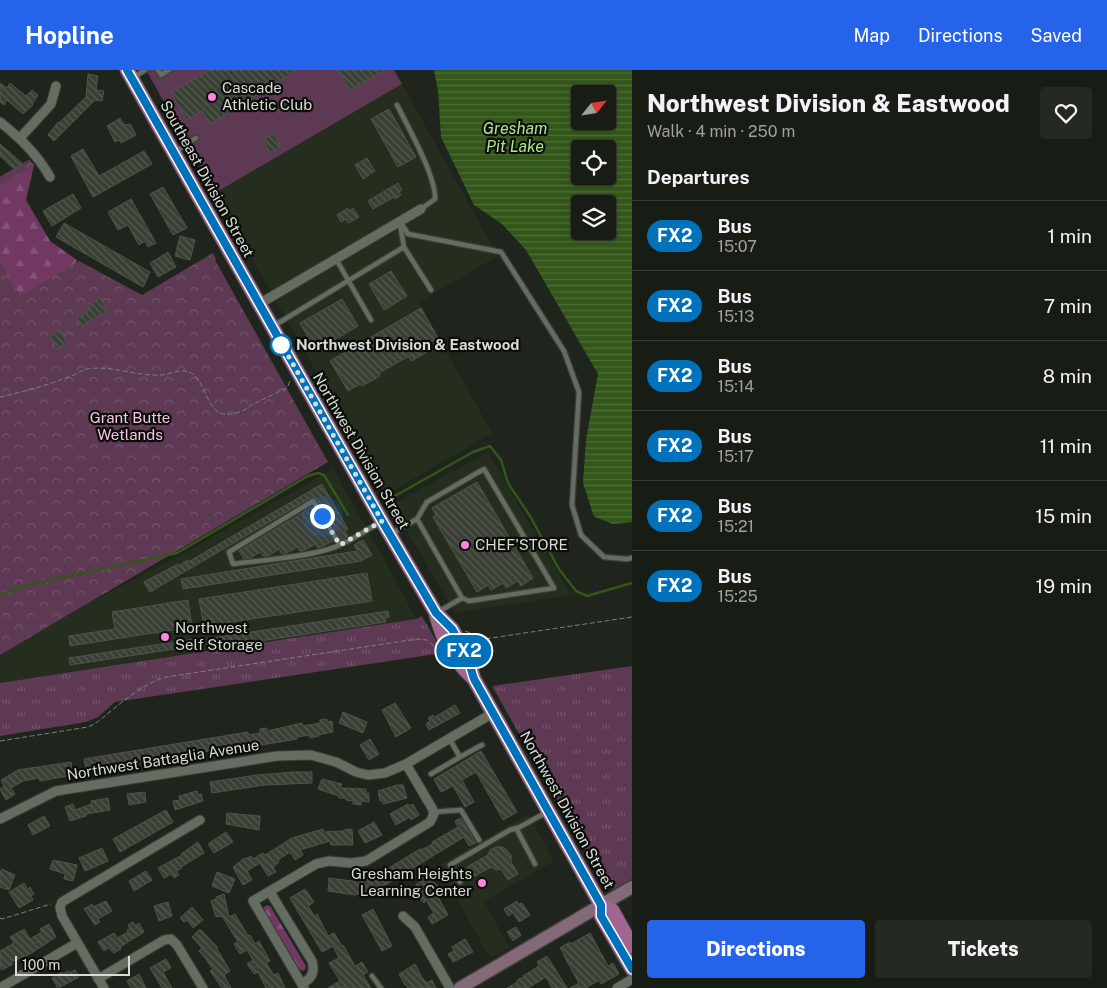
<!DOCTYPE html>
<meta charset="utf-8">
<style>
body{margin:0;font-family:"Public Sans",sans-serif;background:#242922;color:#f1f3f6;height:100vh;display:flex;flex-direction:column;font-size:19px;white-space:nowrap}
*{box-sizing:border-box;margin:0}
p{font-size:16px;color:#9ea1a0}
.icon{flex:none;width:28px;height:28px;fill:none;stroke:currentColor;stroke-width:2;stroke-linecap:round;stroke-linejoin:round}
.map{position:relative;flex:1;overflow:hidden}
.details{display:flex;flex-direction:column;background:#171c15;width:475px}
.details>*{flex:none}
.badge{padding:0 10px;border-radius:16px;font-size:18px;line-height:32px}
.needle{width:32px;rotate:60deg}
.controls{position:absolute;left:571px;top:15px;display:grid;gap:10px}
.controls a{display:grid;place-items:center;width:45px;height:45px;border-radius:5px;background:#171c15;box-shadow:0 1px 4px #0004,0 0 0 1px #363a34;font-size:25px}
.scale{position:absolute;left:15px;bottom:12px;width:115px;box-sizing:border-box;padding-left:5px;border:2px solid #d8dcd6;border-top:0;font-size:14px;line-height:18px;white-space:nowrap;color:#d8dcd6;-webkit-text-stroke:4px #0b0d09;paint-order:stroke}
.you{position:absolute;width:25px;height:25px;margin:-12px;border:4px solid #fff;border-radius:50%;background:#1a73e8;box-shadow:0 0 0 8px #1a73e833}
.map>.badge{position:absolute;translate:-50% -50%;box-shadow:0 0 0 2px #fff}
h2{padding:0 15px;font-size:19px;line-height:45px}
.round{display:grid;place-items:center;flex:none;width:52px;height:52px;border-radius:5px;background:#242922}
.summary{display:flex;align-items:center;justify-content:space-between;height:85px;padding:0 15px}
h1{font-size:24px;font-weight:800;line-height:38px}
.action{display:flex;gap:10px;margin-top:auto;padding:10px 15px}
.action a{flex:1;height:58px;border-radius:5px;background:#2563eb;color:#fff;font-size:20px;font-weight:800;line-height:58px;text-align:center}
.action a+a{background:#242922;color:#f1f3f6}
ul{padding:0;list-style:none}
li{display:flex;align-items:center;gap:15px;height:70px;padding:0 15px;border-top:1px solid #363a34}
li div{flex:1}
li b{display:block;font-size:19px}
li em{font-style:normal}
li .badge{min-width:55px;font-weight:700;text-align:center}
header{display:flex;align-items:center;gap:30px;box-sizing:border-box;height:70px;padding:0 25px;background:#2563eb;color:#fff}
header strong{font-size:24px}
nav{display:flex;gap:28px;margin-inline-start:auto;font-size:18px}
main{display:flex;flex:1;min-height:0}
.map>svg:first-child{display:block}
.built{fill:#242d1e}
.grass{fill:url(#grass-tufts)}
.forest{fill:url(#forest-firs)}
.park{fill:url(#park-crowns)}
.garden{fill:#5d3953}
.water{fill:url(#water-rules);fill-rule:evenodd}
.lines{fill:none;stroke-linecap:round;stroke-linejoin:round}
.stream{stroke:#335619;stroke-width:2.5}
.building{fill:url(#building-back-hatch);stroke:#4d544a}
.service-casing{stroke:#3b3f39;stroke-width:7}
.minor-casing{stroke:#3b3f39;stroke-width:11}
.secondary-casing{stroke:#3b3f39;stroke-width:15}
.primary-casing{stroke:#3b3f39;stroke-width:16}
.path{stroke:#7c8179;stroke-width:1;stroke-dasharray:5 2.5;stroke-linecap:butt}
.service{stroke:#656c61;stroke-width:4.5}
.minor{stroke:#656c61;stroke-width:9}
.secondary{stroke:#846979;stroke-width:12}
.primary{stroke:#a26590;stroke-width:14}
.line-casing{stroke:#fff;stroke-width:11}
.line{stroke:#0072bc;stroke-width:8}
.walk{stroke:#d8dcd6;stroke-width:5;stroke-dasharray:0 9}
.poi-dot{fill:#fe85df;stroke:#0b0d09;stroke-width:2}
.stop-dot{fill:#fff;stroke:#0072bc;stroke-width:2.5}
.labels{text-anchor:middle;stroke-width:4.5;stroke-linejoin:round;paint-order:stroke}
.poi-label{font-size:15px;fill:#d8dcd6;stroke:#0b0d09;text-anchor:start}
.street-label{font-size:15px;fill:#d8dcd6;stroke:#0b0d09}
.stop-label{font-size:15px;font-weight:bold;fill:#d8dcd6;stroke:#0b0d09;text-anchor:start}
.park-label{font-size:15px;fill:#f7c2e7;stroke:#0b0d09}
.water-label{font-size:16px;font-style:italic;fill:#afe58e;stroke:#0b0d09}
</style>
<header>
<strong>Hopline</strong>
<nav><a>Map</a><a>Directions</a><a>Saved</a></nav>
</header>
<main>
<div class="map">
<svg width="632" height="918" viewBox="0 0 632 918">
<defs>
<pattern id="grass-tufts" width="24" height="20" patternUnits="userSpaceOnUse" patternTransform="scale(1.25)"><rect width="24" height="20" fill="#5d3953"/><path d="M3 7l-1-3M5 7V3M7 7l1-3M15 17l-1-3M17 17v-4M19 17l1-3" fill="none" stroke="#74556b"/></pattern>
<pattern id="forest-firs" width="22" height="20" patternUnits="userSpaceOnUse" patternTransform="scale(1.25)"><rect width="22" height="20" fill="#713862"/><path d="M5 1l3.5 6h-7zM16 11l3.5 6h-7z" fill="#845478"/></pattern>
<pattern id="park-crowns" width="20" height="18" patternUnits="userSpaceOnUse" patternTransform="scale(1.25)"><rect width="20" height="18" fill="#5d3953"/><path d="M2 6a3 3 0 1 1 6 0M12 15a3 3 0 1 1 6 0" fill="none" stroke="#74556b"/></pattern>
<pattern id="water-rules" width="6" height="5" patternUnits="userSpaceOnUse" patternTransform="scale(1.25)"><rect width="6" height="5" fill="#335619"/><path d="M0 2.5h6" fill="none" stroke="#506e3a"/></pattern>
<pattern id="building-back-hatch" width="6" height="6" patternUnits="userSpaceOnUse" patternTransform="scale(1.25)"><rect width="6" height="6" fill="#393f35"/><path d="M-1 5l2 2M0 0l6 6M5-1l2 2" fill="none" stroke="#555a52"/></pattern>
</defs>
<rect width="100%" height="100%" fill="#1f251c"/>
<!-- built -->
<path class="built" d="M 402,14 L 498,186 L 419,232 L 492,363 L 386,425 L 215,123 Z
M 488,382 L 571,525 L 455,543 L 392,435 Z
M 333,399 L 383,487 L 416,549 L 0,613 L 0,585 L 89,533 L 188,481 Z
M 528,744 L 554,791 L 484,831 L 509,877 L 490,888 L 438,796 Z"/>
<!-- grass -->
<path class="grass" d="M 422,546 L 443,583 L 115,632 L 98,647 L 86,652 L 0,666 L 0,613 L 416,549 Z
M 632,596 L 632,809 L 614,819 L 606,817 L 492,616 Z"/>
<!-- forest -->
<path class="forest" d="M 29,90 L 34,95 L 26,130 L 50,171 L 77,190 L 44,264 L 0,354 L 0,107 Z
M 267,835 L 270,836 L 306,896 L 304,901 L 300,900 L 264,840 L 264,837 Z"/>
<!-- park -->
<path class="park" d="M 29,90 L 34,95 L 0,115 L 0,107 Z
M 213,183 L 216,189 L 215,190 L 328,392 L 0,585 L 0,191 L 20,226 L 79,191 L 142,225 Z"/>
<!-- garden -->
<path class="garden" d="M 146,0 L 394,0 L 402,14 L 215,123 Z"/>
<!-- water -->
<path class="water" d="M 434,0 L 632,0 L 632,452 L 613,454 L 595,447 L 593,444 L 583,413 L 586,370 L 598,304 L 526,180 L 502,154 L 474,135 L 441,67 L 438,21 ZM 580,24 L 608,24 L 608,51 L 580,51 ZM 580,79 L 608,79 L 608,106 L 580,106 ZM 580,134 L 608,134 L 608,161 L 580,161 Z"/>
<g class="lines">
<!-- stream -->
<path class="stream" d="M 393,427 L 473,382 L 490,376 L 501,390 L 508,413 L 530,446 L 559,499 L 576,521 L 587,526 L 632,513
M 0,525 L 27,515 L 177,483 L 308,406 L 318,403 L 324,405 L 348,445"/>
</g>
<!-- building -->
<path class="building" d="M 210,0 L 297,0 L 210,54 L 202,41 L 187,50 L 171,23 Z
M 338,0 L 384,0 L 350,20 Z
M 88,4 L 98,6 L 96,20 L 104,21 L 102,31 L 95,30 L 54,71 L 48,65 L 58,52 L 59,53 L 86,27 Z
M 0,13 L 7,18 L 10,13 L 26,26 L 32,20 L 38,25 L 32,34 L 33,35 L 23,44 L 7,30 L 4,35 L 0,32 Z
M 389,39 L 416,87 L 398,97 L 371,49 Z
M 120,48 L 124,55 L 130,54 L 136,65 L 121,73 L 119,70 L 115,72 L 107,56 Z
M 274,64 L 280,76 L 270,83 L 263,70 Z
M 0,74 L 22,93 L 15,100 L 0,86 Z
M 83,79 L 99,106 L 144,81 L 152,94 L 93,127 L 71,86 Z
M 367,88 L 375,101 L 363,109 L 355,95 Z
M 398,113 L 402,120 L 399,122 L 401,125 L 395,129 L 394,127 L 373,139 L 368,131 Z
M 163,117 L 187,158 L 173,165 L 150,124 Z
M 73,124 L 81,138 L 52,156 L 43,141 Z
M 131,129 L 156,173 L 148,177 L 145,171 L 139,175 L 128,155 L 118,160 L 108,142 Z
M 348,138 L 349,141 L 353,138 L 359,147 L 348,153 L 346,149 L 341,152 L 337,145 Z
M 64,153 L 150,202 L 143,217 L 56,167 Z
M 180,166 L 195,170 L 190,190 L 175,186 Z
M 168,182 L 176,197 L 158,207 L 150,193 Z
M 391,201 L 407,226 L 384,240 L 369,214 Z
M 100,228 L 107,241 L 81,257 L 76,249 L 88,242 L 87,240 L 91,238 L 89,234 Z
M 342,229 L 358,256 L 316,281 L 300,253 Z
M 421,238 L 438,268 L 424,276 L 427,282 L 411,291 L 409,286 L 379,303 L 380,306 L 362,316 L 360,314 L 348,321 L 330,291 Z
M 60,260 L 67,273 L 57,279 L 50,266 Z
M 477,412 L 533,508 L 521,516 L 518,511 L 506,518 L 503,513 L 491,520 L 488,515 L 477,522 L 433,447 L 436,445 L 432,438 Z
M 322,414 L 348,459 L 345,461 L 348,466 L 347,467 L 342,470 L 340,467 L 316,429 L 312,427 L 150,522 L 144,512 L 178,494 L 179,496 L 187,490 L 188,492 Z
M 312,437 L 333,471 L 318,478 L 316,474 L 303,481 L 300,481 L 297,477 L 285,484 L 282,484 L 279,479 L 268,486 L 263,486 L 260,482 L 250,488 L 244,489 L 239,481 Z
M 363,470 L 372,485 L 361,491 L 183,519 L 181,509 L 357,481 L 354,475 Z
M 367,503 L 372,531 L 204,556 L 199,529 Z
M 188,530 L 192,557 L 70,576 L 69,566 L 115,559 L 112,542 Z
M 388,541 L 389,547 L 385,548 L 386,552 L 207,579 L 206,569 Z
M 194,569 L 194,576 L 70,595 L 69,588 Z
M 395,633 L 411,658 L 396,667 L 382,640 Z
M 455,635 L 460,643 L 429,660 L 426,654 L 430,651 L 428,648 L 433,645 L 435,647 Z
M 343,642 L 367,652 L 363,663 L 339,653 Z
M 327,649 L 327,652 L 332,651 L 333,662 L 318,665 L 319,666 L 310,668 L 309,665 L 297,667 L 297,669 L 255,676 L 254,673 L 157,690 L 157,687 L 139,690 L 140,694 L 100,700 L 100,697 L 86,699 L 84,689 L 248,662 L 248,665 L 260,663 L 260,659 L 267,658 L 267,661 L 302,653 L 303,656 L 320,653 L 320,650 Z
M 370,669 L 379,684 L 369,690 L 360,675 Z
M 481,681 L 517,742 L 503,750 L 476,702 L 462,710 L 474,732 L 465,737 L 453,716 L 441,722 L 434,709 Z
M 71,692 L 73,705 L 40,711 L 39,708 L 23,711 L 11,718 L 15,724 L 6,730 L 0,719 L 4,716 L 1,710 L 18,700 Z
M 293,702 L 312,702 L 312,713 L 265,715 L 212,723 L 210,712 L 257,705 Z
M 322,709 L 342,714 L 340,718 L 366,719 L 366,724 L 369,723 L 369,732 L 361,731 L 361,735 L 353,734 L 353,731 L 346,730 L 346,728 L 339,728 L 339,726 L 318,719 Z
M 397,715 L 403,715 L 407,728 L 383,734 L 382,730 L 380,731 L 378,721 Z
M 197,721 L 198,725 L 201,724 L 203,731 L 175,740 L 173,731 L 180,730 L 179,726 Z
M 145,722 L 146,732 L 129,735 L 127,724 Z
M 108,728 L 110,740 L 86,744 L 86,746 L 70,751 L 65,737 L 73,734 L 75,740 L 92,734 L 91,731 Z
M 408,734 L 409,736 L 413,734 L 419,745 L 411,750 L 410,747 L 396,755 L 390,744 Z
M 166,740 L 173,752 L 120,782 L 113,769 Z
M 227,743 L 260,746 L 259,760 L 226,754 Z
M 44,746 L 50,756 L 33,765 L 28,755 Z
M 461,748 L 476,773 L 469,776 L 464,767 L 387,814 L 372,818 L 372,819 L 355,825 L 328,821 L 329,808 L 352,811 L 379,804 L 420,779 L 421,780 L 433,774 L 432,772 L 458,757 L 455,751 Z
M 374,752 L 382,765 L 365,773 L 358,761 Z
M 323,759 L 324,762 L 344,761 L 344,760 L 352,759 L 353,775 L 331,775 L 330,771 L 300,780 L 303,785 L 295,790 L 290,782 L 278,790 L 279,792 L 273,797 L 276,802 L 268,806 L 260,793 L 247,801 L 252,810 L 243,815 L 233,797 L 245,788 L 245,789 L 251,786 L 253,789 L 263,783 L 265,785 L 292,768 Z
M 226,762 L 233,772 L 214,783 L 208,774 Z
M 198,772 L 204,783 L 181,797 L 182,798 L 176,801 L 179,805 L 174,808 L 171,804 L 164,808 L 158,798 L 182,785 L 181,784 Z
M 496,777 L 502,777 L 507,780 L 511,785 L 511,792 L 518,804 L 508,810 L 501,799 L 496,800 L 491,797 L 473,807 L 467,797 L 488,785 L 490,780 Z
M 102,778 L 108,791 L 85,801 L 79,788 Z
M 53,790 L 77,795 L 73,811 L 64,809 L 65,804 L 50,799 Z
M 2,799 L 15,805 L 9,820 L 0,817 L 0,802 Z
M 146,801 L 152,810 L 134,821 L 129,811 Z
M 217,802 L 235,809 L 229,823 L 212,816 Z
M 423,807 L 426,810 L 429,807 L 439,817 L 435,821 L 448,845 L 432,854 L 428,847 L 434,843 L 426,830 L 424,833 L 417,826 L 422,822 L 415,816 Z
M 24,813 L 28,819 L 30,817 L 34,824 L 31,826 L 33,830 L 19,838 L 9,822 Z
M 305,819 L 314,832 L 308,836 L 314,846 L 317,844 L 328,866 L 334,863 L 342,876 L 343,875 L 355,896 L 362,892 L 368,902 L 363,905 L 371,918 L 328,918 L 340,911 L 329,893 L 339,888 L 333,876 L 322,882 L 290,828 Z
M 224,824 L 229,847 L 235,844 L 248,866 L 250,865 L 255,874 L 259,871 L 270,891 L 266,893 L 274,905 L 278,903 L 285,918 L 266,918 L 258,902 L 254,904 L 247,894 L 253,890 L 247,880 L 240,884 L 234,874 L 238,872 L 222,846 L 216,847 L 211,831 L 216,829 L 216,827 Z
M 106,831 L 112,841 L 98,849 L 100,852 L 95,855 L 84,839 L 92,834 L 93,837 Z
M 517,831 L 518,834 L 522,833 L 530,845 L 519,852 L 513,843 L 508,846 L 504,839 Z
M 168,832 L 172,846 L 159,851 L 154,836 Z
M 192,837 L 203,850 L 193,858 L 187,850 L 184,852 L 180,848 Z
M 373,839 L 392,876 L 382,881 L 362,845 Z
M 133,852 L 135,856 L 139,853 L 144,862 L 120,877 L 121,879 L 114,883 L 108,878 L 104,881 L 98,872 L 114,863 L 117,868 L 128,862 L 127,860 L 130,859 L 128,855 Z
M 49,854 L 56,867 L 30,884 L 11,892 L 13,894 L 2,900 L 0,897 L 0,881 L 14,873 L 10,867 L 24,859 L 30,869 L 42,862 L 40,859 Z
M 516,857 L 521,865 L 513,871 L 507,862 Z
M 200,859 L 218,878 L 217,879 L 230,901 L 224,905 L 231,918 L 222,918 L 210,901 L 213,900 L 206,889 L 199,881 L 202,878 L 192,867 Z
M 590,863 L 608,896 L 613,893 L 619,904 L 601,914 L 599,910 L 586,918 L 570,918 L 579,913 L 563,884 L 564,884 L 560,878 L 570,872 L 571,874 Z
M 465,869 L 473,882 L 453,892 L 448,884 L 454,881 L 452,877 Z
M 547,886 L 567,918 L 552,918 L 546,907 L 528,918 L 507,918 L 518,912 L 517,910 L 524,907 L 523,906 L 539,896 L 537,892 Z
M 166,889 L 171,898 L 163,902 L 172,918 L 162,918 L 150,898 Z
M 415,894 L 423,909 L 427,913 L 432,910 L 436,918 L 408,918 L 406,914 L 405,915 L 399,904 Z
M 75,900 L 79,907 L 58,918 L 52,908 L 62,902 L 63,904 L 68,901 L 69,903 Z
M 139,904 L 146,918 L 131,918 L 127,911 Z"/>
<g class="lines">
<!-- service casing -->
<g class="service-casing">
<path id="service" d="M 158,0 L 161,5 L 169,0
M 134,7 L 145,0
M 397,35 C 408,57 436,106 435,129 L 421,139
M 175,83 L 186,74 L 196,68
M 400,151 L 408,164 L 501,182 L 564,281 L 579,322 L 572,435 L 581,465 L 604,487 L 627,489 L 632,488
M 404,177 L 431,220
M 336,189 L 371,250
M 275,255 L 404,177 L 400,154
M 417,449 L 462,528
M 391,464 L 417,449 L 427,432 L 484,399 L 554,518 L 469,531 L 462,528 L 438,542
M 340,475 L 313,431 L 229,482 L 233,494 C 263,490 300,488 329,479 C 347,474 364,461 381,452
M 449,668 L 460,687 L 482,675
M 431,704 L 460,687
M 433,742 L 461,740 L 479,770
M 516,758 L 535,794
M 460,812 L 450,795 L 510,760 L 518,758 L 547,742
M 372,906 L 381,918"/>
</g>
<!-- minor casing -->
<g class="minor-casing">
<path id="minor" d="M 0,52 C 20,68 37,84 50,107
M 20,68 L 51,34 L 56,16
M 259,234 L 421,139
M 0,749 L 56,721 L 277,686 L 311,685 L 336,692 L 356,702 L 368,705 L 385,703 L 406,694 L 493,643
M 270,822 L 312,891 C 315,902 312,909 302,913
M 403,846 L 415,857 L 450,918
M 98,909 L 164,870 L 171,869 L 177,875 L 203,918
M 0,918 L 77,873
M 104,918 L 62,846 L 60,837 L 62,832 L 200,750
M 304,918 L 253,831 L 316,794 L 329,791 L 351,793 L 366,791 L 430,752 L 434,744 L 432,738 L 406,694
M 617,918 L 632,909"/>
</g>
<!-- secondary casing -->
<g class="secondary-casing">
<path id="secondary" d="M 460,918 L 632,817"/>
</g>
<!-- primary casing -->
<g class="primary-casing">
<path id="primary" d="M 127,0 L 382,451 L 436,543 L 452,559 L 467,586 L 474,609 L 601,835 L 601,846 L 632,899
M 436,544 C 443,571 452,588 472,607
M 601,835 L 612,840 L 632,876"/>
</g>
<!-- path -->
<path class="path" d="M 0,327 C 22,322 45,316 66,308 C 73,306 80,301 87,299 C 111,295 136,306 159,305 C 167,305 174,301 182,301 C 209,300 202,349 231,344 C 239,343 246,340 251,335 L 287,318 L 290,311
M 465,561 L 476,565 L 484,570
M 471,571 L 632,547
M 0,671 L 88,657 L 96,653 C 118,636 139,615 166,607 L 417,569 L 427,570 L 435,577
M 0,848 L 2,849 L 51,834"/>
<!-- service -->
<use href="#service" class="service"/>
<!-- minor -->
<use href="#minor" class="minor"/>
<!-- secondary -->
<use href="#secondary" class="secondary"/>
<!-- primary -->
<use href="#primary" class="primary"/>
</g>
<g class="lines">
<!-- line casing -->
<g class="line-casing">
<path id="line" d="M 127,0 L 382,451 L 436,543 L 452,559 L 467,586 L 474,609 L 601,835 L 601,846 L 632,899"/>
</g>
<!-- line -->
<use href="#line" class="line"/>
<!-- walk -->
<path class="walk" d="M 281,275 L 281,273 L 382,451 L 340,475 L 322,446"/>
</g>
<!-- markers -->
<g class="poi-dot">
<circle cx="212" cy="27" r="5"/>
<circle cx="465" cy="475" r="5"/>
<circle cx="165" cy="567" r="5"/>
<circle cx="482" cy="813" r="5"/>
</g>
<circle class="stop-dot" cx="281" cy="275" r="10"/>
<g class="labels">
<!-- poi labels -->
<g class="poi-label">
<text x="222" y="23">Cascade<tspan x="222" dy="17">Athletic Club</tspan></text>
<text x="475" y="480">CHEF'STORE</text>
<text x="175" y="563">Northwest<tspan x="175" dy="17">Self Storage</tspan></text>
<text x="472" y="809" text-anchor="end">Gresham Heights<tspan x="472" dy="17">Learning Center</tspan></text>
</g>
<!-- street labels -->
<g class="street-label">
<text transform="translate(207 109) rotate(61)" y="5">Southeast Division Street</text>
<text transform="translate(361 381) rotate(60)" y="5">Northwest Division Street</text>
<text transform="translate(163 690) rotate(-9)" y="5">Northwest Battaglia Avenue</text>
<text transform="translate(567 740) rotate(61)" y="5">Northwest Division Street</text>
</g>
<!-- stop labels -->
<g class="stop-label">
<text x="296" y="280">Northwest Division &amp; Eastwood</text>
</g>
<!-- park labels -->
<g class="park-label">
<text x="130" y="353">Grant Butte<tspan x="130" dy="17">Wetlands</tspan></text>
</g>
<!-- water labels -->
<g class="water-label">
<text x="515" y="64">Gresham<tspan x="515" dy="18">Pit Lake</tspan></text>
</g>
</g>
</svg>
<div class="controls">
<a><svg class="needle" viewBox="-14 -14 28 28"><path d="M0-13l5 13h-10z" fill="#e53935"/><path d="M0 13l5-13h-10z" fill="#9ea1a0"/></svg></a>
<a><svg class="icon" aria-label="locate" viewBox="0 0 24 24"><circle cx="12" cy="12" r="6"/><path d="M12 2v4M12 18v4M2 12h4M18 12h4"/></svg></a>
<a><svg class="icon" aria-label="layers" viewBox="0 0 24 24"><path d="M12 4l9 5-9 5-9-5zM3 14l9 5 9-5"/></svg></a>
</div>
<div class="scale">100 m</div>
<div class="you" style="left:322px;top:446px"></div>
<b class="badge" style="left:464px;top:581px;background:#0072bc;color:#fff">FX2</b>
</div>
<section class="details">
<div class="summary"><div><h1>Northwest Division &amp; Eastwood</h1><p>Walk · 4 min · 250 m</p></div><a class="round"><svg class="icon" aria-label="heart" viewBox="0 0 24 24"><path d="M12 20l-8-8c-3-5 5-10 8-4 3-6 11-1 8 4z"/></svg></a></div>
<h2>Departures</h2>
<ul>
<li><span class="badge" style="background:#0072bc;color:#fff">FX2</span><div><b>Bus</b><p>15:07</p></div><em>1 min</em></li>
<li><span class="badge" style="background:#0072bc;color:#fff">FX2</span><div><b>Bus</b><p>15:13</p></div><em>7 min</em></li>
<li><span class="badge" style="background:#0072bc;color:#fff">FX2</span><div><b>Bus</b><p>15:14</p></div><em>8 min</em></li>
<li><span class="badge" style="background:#0072bc;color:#fff">FX2</span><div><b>Bus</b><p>15:17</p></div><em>11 min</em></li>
<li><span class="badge" style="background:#0072bc;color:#fff">FX2</span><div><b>Bus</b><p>15:21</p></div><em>15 min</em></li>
<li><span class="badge" style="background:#0072bc;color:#fff">FX2</span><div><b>Bus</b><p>15:25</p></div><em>19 min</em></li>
</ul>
<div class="action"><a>Directions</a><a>Tickets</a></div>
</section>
</main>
